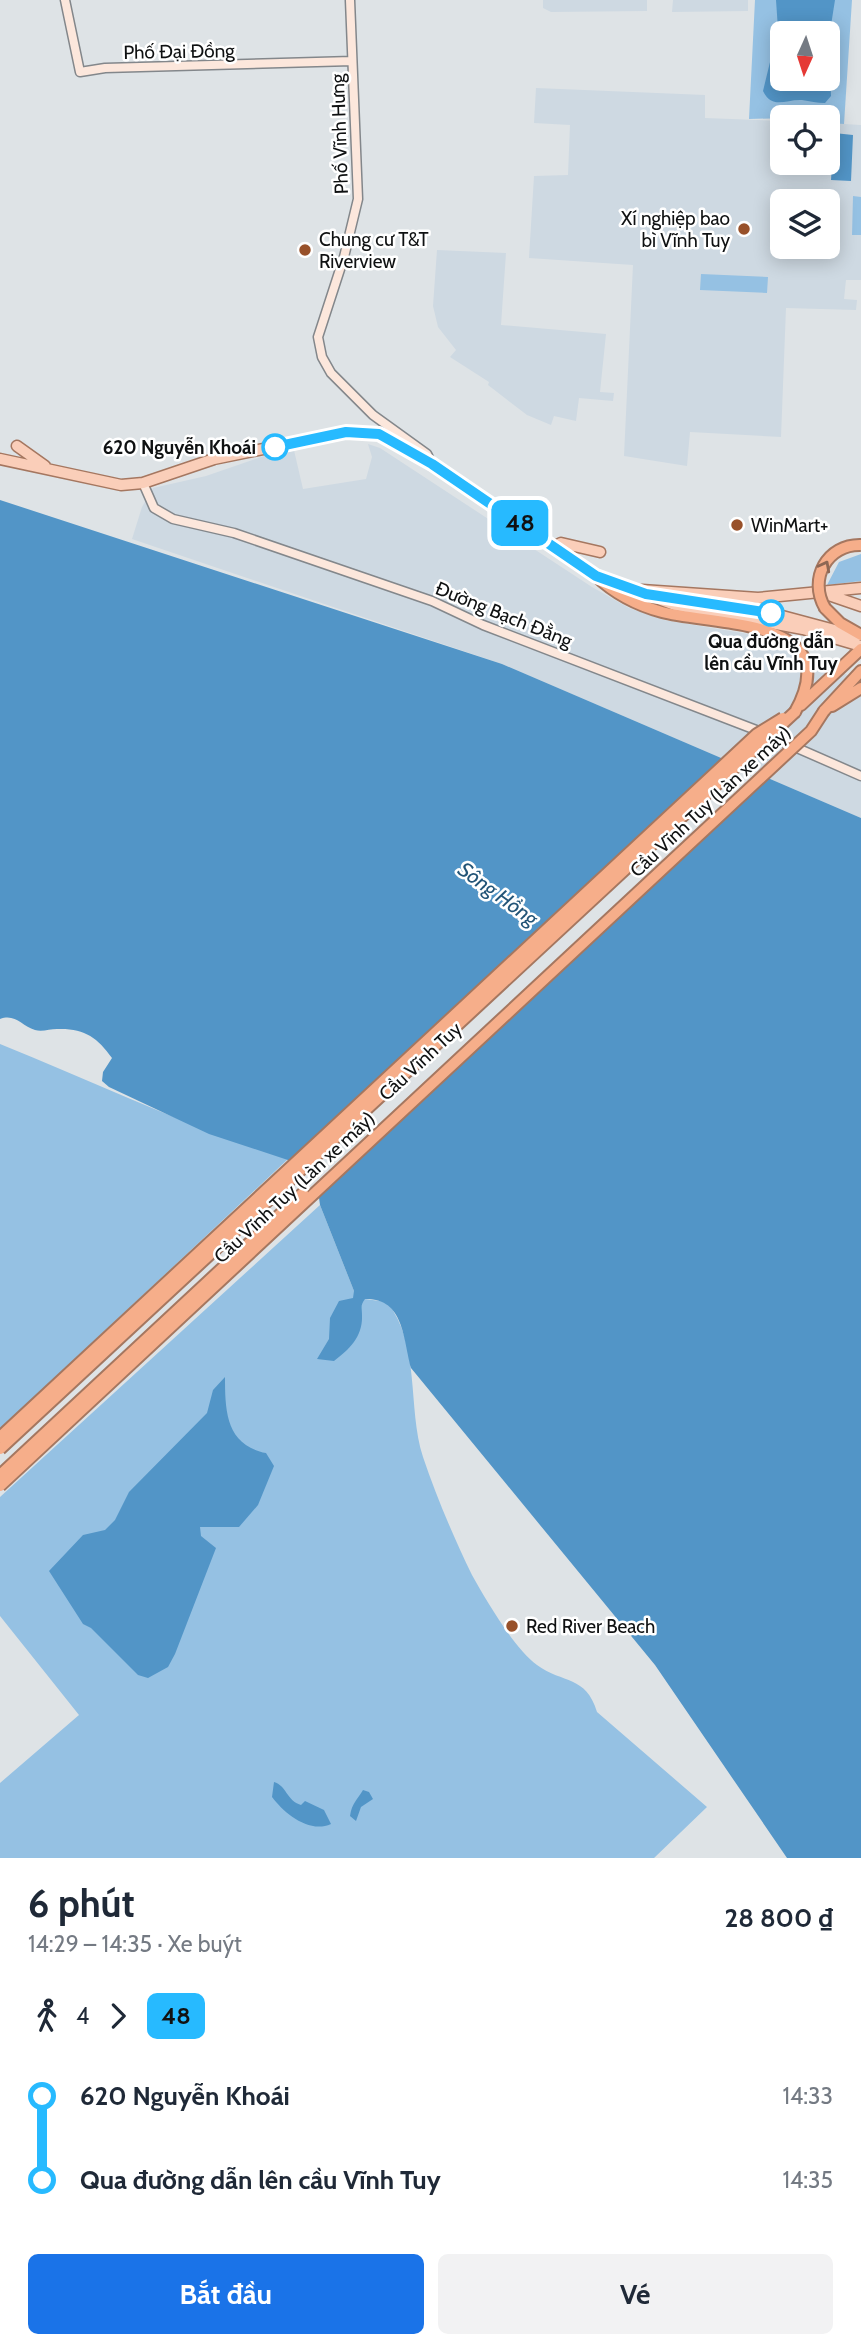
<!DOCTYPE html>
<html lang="vi">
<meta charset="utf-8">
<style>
body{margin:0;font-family:Cabin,sans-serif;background:#f2f2f3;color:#1f2937;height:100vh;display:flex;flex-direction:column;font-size:26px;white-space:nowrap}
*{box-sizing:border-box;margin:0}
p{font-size:23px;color:#747a83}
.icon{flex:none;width:38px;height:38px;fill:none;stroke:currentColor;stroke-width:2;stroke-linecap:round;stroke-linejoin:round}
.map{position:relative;height:1858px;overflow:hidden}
.sheet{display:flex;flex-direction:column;background:#fff;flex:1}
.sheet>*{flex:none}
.badge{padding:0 14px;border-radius:10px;font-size:24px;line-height:46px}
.needle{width:46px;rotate:183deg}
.buttons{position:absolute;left:770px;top:21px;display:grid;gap:14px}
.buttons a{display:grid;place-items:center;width:70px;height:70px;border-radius:10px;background:#fff;box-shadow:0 4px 18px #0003;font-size:35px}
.map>.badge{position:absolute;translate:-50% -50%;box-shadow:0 0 0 4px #fff}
.legs{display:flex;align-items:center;gap:10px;height:77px;padding:0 28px;font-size:23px}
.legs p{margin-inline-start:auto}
.headline{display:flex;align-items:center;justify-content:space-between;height:119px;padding:0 28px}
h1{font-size:38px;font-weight:800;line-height:52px}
.action{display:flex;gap:14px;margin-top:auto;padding:14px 28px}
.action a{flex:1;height:80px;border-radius:10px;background:#1a73e8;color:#fff;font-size:28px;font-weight:800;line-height:80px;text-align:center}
.action a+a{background:#f2f2f3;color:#1f2937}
ul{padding:0 28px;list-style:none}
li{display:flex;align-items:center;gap:24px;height:84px;font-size:26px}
li i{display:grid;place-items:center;width:10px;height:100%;margin:0 9px;background:currentColor}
li i::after{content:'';width:18px;height:18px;margin:-9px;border:5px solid;border-radius:50%;background:#fff}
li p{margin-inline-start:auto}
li:first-child i{background:linear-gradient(#0000 50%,currentColor 0)}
li:last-child i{background:linear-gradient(currentColor 50%,#0000 0)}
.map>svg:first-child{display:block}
.built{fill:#ced9e2;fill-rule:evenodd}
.green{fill:#95c1e3;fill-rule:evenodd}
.water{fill:#5295c7;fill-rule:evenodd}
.pier{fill:#dee3e6}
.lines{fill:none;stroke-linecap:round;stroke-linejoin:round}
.secondary-casing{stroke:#83878b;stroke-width:11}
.primary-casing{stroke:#a57760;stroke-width:13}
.highway-casing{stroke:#a57760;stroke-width:14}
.secondary{stroke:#fce7dc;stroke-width:8}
.primary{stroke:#faceb9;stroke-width:10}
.highway{stroke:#f6ae8a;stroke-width:10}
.highway-bridge-casing{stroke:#a57760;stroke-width:14;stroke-linecap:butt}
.highway-bridge{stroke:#f6ae8a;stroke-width:10}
.oneway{stroke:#8e6754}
.line-1-casing{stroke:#fff;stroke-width:16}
.line-1{stroke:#27baff;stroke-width:10}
.poi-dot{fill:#98512a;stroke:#fff;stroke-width:2.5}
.stop-1-dot{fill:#fff;stroke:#27baff;stroke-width:3.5}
.labels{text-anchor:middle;stroke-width:5;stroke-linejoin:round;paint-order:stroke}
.street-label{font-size:19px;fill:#0f1112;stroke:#fff}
.poi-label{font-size:19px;fill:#0f1112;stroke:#fff;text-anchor:start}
.stop-label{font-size:19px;font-weight:bold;fill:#0f1112;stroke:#fff;text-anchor:end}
.water-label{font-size:21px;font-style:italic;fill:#235578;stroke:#fff}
</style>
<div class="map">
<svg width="861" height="1858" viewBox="0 0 861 1858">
<rect width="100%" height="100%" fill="#dee3e6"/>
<!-- built -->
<path class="built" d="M 543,0 L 647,0 L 647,11 L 551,12 L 543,8 Z
M 673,0 L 748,0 L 748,11 L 672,12 Z
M 536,88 L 705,95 L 705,118 L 782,121 L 782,163 L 828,163 L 828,123 L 861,125 L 861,280 L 846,280 L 844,299 L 857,300 L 856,310 L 786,308 L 781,437 L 690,432 L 687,466 L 624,456 L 633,265 L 529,258 L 534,176 L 568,175 L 570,125 L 534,123 ZM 782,201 L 828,201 L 828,247 L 782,247 Z
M 437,250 L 506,253 L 501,325 L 606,334 L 600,392 L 614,393 L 613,401 L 579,398 L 576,421 L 554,416 L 551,425 L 527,415 L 488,385 L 489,382 L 450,357 L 456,350 L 438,327 L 433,306 Z
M 368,444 L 380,448 L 592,587 L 629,608 L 664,620 L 760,636 L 861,681 L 861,818 L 502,664 L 132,539 L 142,507 L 153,488 L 206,476 L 293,446 L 303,489 L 366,479 L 372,457 Z"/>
<!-- green -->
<path class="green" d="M 755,0 L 852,0 L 844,124 L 828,123 L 828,117 L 749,119 ZM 782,33 L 828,33 L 828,79 L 782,79 Z
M 802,194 L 838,196 L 837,234 L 828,234 L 828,201 L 802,201 Z
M 853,196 L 861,197 L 861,235 L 852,235 Z
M 701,274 L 768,277 L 767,293 L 700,290 Z
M 861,554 L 861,581 L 827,585 L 839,562 Z
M 0,1044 C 97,1083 188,1127 288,1159 L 0,1429 Z
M 320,1205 L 354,1291 L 365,1299 L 387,1302 C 421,1345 407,1407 423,1457 C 436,1496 454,1538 472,1575 C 486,1600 514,1648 537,1665 C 563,1684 586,1675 597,1712 L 707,1807 L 654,1858 L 0,1858 L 0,1783 L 79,1715 L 0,1616 L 0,1497 Z"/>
<!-- water -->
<path class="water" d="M 776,0 L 835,0 L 829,38 L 831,96 L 825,103 C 817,103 810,101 802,100 C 786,99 772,110 763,91 L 778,29 ZM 828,33 L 828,79 L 782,79 L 782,33 Z
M 834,133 L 853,135 L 851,181 L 831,180 Z
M 0,500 L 502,664 L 861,818 L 861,1858 L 787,1858 L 655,1665 L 411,1368 C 403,1338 404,1298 365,1299 C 360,1306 362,1307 362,1315 C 363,1336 350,1349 334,1361 L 317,1359 L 329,1339 L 330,1318 L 339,1301 L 353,1298 L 354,1291 L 320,1205 L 315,1169 L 209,1134 L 109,1087 L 102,1081 L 103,1072 L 112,1058 C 97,1037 84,1028 57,1029 C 50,1029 42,1032 35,1030 C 22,1026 15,1013 0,1019 Z
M 225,1377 C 225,1411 226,1445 266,1453 L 274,1466 L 258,1505 L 239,1527 L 200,1527 L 201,1536 L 216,1548 L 175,1654 L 168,1667 L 148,1678 L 138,1675 L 91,1628 L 83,1624 L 49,1571 L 83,1535 L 105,1530 L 115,1520 L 129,1492 L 207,1413 L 213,1390 Z
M 274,1782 C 286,1785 287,1801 301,1805 L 305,1801 L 324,1810 L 331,1824 C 309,1834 284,1813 272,1797 Z
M 363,1790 L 369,1792 L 373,1799 L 361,1807 L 356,1821 L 350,1816 C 352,1803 357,1800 363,1790 Z"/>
<!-- pier -->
<path class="pier" d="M 729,758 L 767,774 L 315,1195 L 312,1171 L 291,1164 Z"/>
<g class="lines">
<!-- secondary casing -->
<g class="secondary-casing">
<path id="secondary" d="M 65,0 L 80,72 L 105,68 L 352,61
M 350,0 L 358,199 L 344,257 L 318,337 L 322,357 L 331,373 L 373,415 L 427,454 L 432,464
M 143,483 L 154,508 L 173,519 L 234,533 L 432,601 L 483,625 L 756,730 L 861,776"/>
</g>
<!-- primary casing -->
<g class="primary-casing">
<path id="primary" d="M 17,446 L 45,466
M 0,459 L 121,485 L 143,483 L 214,459 L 347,432 L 379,434 L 432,464 L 596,576 L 675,605 L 803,629 L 861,646
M 555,546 L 561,543 L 600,552
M 642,590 L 758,598 L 861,588
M 826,594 L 861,606
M 663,596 L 771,613 L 857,636"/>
</g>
<!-- highway casing -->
<g class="highway-casing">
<path id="highway" d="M 596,576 C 615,594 636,605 662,612 C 715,626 848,617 795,712
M 825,608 L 840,623 L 861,635
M 801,705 L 861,649
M 832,706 L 861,688
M 824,711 L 861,671"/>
</g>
<!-- secondary -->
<use href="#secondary" class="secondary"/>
<!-- primary -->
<use href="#primary" class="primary"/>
<!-- highway -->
<use href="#highway" class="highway"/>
<!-- highway-bridge casing -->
<g class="highway-bridge-casing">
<path id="highway-bridge" d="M 825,608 C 808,579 827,544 861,545
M 0,1437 L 757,734 L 783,718
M 0,1449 L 795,712
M 0,1475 L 303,1193
M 0,1486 L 811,731 L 824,711"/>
</g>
<!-- highway-bridge -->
<use href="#highway-bridge" class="highway-bridge"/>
</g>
<!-- one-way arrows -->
<defs><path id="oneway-chevron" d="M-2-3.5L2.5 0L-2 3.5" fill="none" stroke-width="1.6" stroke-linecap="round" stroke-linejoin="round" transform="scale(1.75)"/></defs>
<use class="oneway" href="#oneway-chevron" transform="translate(825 566) rotate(-62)"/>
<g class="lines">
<!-- line-1 casing -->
<g class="line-1-casing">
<path id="line-1" d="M 275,447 L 346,432 L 379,434 L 432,464 L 596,576 L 646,594 L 771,613"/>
</g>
<!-- line-1 -->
<use href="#line-1" class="line-1"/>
</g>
<!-- markers -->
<g class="poi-dot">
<circle cx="744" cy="229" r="7"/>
<circle cx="305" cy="250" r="7"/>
<circle cx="737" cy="525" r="7"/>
<circle cx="512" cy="1626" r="7"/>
</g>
<g class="stop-1-dot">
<circle cx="275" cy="447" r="12"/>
<circle cx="771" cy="613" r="12"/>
</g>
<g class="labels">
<!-- street labels -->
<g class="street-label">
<text transform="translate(179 51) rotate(-1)" y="7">Phố Đại Đồng</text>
<text transform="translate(339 134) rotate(-92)" y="7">Phố Vĩnh Hưng</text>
<text transform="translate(504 614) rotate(22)" y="7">Đường Bạch Đằng</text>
<text transform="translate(710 801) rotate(-43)" y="7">Cầu Vĩnh Tuy (Làn xe máy)</text>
<text transform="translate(420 1061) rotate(-43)" y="7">Cầu Vĩnh Tuy</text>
<text transform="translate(294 1187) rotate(-43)" y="7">Cầu Vĩnh Tuy (Làn xe máy)</text>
</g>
<!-- poi labels -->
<g class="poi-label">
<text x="730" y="225" text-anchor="end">Xí nghiệp bao<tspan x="730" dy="22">bì Vĩnh Tuy</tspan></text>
<text x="319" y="246">Chung cư T&amp;T<tspan x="319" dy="22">Riverview</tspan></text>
<text x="751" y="532">WinMart+</text>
<text x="526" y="1633">Red River Beach</text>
</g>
<!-- stop labels -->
<g class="stop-label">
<text x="256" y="454">620 Nguyễn Khoái</text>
<text x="771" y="648" text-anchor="middle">Qua đường dẫn<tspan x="771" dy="22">lên cầu Vĩnh Tuy</tspan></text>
</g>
<!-- water labels -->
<g class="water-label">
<text transform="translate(498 894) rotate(36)" y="7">Sông Hồng</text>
</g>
</g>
</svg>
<div class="buttons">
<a><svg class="needle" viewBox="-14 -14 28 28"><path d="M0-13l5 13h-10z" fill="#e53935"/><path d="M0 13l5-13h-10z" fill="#747a83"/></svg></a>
<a><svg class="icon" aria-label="locate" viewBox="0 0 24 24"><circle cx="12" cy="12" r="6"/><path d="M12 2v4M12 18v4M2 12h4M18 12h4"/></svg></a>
<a><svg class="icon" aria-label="layers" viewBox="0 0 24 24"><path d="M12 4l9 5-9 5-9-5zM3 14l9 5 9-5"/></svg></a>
</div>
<b class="badge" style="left:520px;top:523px;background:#27baff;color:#111">48</b>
</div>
<section class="sheet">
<div class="headline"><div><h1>6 phút</h1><p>14:29 – 14:35 · Xe buýt</p></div><b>28 800 ₫</b></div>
<div class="legs"><svg class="icon" aria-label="walk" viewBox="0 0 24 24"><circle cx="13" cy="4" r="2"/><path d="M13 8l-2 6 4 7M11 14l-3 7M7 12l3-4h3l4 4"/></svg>4<svg class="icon" aria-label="forward" viewBox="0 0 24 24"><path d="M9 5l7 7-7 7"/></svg><b class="badge" style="background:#27baff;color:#111">48</b></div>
<ul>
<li><i style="color:#27baff"></i><b>620 Nguyễn Khoái</b><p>14:33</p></li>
<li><i style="color:#27baff"></i><b>Qua đường dẫn lên cầu Vĩnh Tuy</b><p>14:35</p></li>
</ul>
<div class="action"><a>Bắt đầu</a><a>Vé</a></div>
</section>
